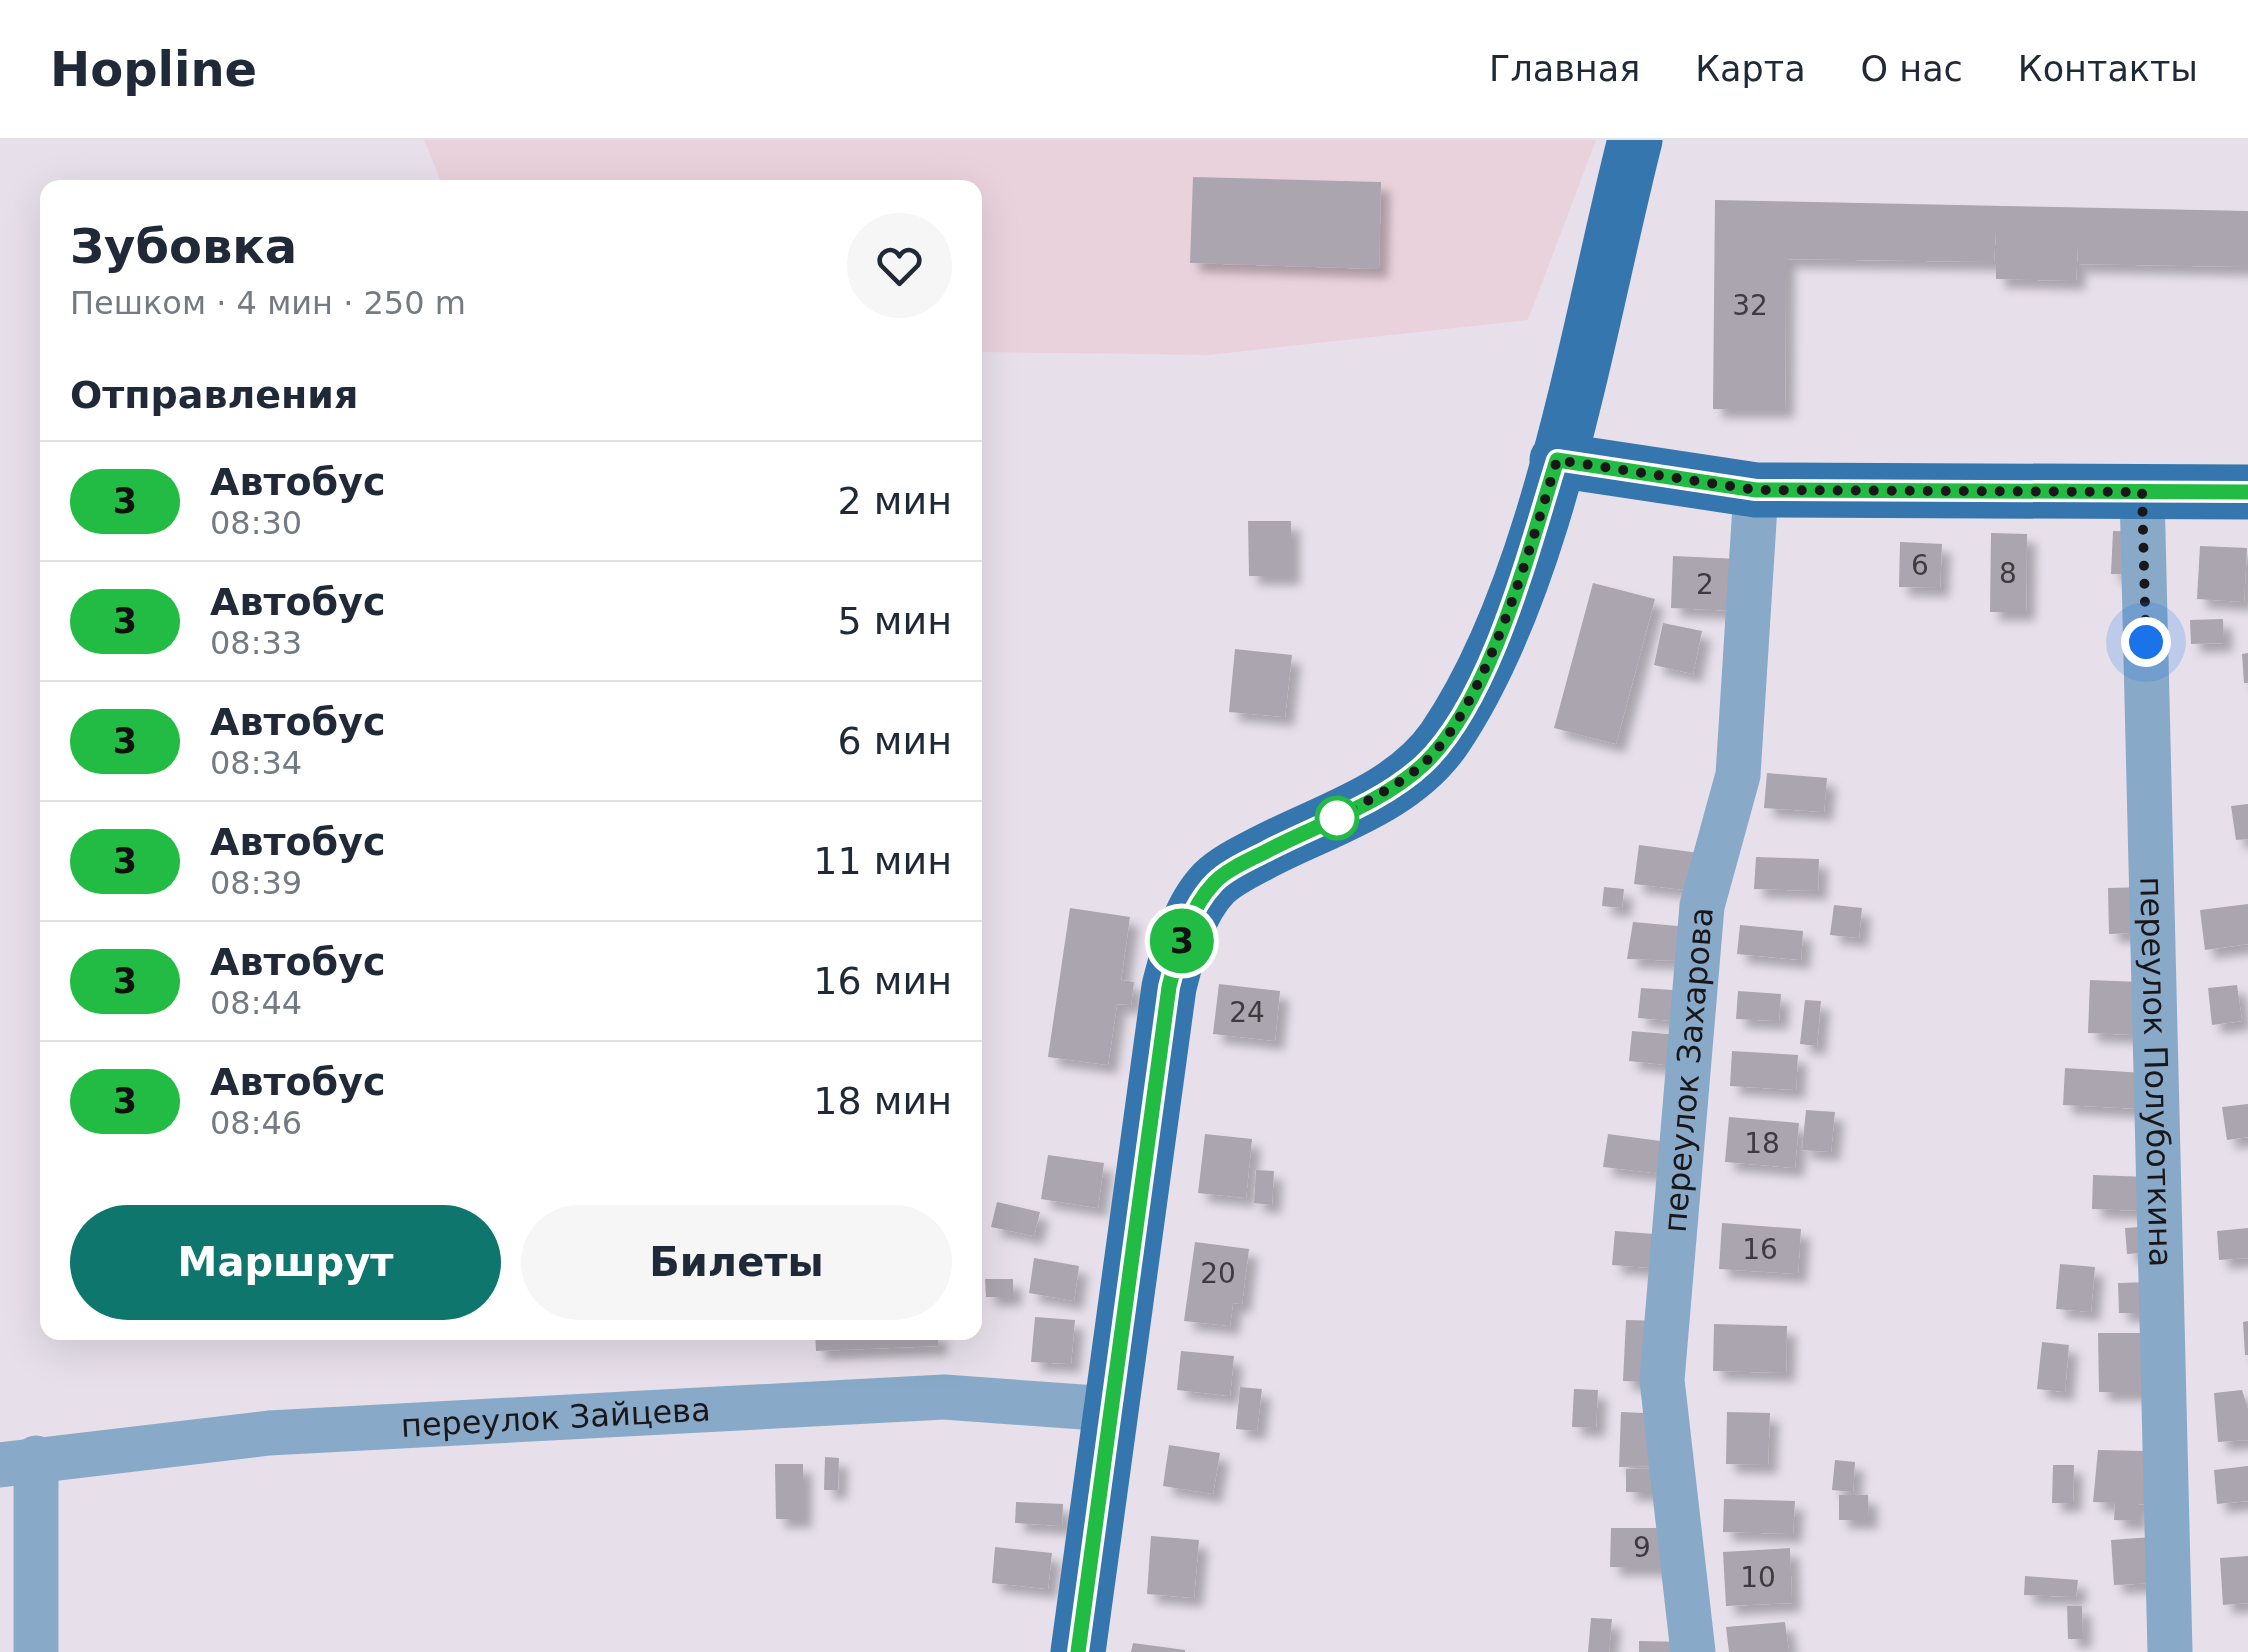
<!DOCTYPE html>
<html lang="ru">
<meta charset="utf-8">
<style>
body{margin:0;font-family:"DejaVu Sans",sans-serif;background:#f6f6f7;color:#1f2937;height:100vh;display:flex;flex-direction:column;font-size:38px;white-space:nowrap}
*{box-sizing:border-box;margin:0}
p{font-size:32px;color:#747a83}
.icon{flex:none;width:55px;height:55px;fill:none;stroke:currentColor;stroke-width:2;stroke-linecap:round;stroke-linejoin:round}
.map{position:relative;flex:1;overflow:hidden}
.details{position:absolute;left:40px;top:40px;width:942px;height:1160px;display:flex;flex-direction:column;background:#fff;border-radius:20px;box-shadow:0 10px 40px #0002}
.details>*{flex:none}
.badge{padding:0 20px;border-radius:32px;font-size:35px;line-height:65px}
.you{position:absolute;width:50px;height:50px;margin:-25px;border:8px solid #fff;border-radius:50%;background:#1a73e8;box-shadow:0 0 0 15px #1a73e833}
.map>.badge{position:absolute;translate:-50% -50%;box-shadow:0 0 0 5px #fff}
h2{padding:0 30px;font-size:38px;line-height:90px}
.round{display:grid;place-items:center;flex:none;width:105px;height:105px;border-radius:52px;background:#f6f6f7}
.headline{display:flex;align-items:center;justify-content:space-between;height:170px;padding:0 30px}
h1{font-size:48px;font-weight:700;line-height:75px}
.primary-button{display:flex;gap:20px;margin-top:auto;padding:20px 30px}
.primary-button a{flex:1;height:115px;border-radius:60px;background:#0f766e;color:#fff;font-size:40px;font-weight:700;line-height:115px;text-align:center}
.primary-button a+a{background:#f6f6f7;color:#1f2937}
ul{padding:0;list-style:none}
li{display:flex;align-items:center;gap:30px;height:120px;padding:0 30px;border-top:2px solid #e0e1e3}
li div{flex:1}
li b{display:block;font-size:38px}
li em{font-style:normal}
li .badge{min-width:110px;font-weight:700;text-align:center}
header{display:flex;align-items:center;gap:60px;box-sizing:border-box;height:140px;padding:0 50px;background:#fff;border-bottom:2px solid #e0e1e3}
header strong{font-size:48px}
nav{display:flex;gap:55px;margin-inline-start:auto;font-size:35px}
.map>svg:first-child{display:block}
.industrial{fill:#ead2dc}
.building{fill:#aba5af;filter:url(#shadow)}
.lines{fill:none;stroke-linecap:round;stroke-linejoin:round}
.minor{stroke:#89a9c9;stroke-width:45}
.major{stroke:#3676ae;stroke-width:55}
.line-casing{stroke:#fff;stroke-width:22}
.line{stroke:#2b4;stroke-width:15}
.walk{stroke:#1a171b;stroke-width:10;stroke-dasharray:0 18}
.stop-dot{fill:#fff;stroke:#2b4;stroke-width:5}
.labels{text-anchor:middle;stroke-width:9;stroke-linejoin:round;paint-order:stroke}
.number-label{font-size:28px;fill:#3e3a40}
.street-label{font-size:32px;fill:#1a171b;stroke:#fff}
</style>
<header>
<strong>Hopline</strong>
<nav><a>Главная</a><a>Карта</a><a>О нас</a><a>Контакты</a></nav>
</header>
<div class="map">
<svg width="2248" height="1512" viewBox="0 0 2248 1512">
<defs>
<filter id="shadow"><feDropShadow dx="9" dy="9" stdDeviation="5" flood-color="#0004"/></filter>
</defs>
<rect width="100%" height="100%" fill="#e7e0eb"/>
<!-- industrial -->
<path class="industrial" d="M 424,0 L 1596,0 L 1528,180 L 1209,215 L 975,212 L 975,48 L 443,47 Z"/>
<!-- building -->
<path class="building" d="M 1193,37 L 1381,42 L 1379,129 L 1190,123 Z
M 1715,60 L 2248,71 L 2248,127 L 2078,124 L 2078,104 L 2076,141 L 1996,139 L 1996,90 L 1994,122 L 1786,119 L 1785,269 L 1713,269 Z
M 1248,381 L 1291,381 L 1291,436 L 1249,436 Z
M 2113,391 L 2144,392 L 2144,435 L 2111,434 Z
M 1991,393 L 2027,394 L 2026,472 L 1990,472 Z
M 1900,402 L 1942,404 L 1940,448 L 1899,447 Z
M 2200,406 L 2247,408 L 2244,462 L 2197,459 Z
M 1673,416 L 1739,419 L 1737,471 L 1671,468 Z
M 1593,443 L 1655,459 L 1616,604 L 1554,588 Z
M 2223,479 L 2224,503 L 2191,504 L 2190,480 Z
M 1663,483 L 1702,491 L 1693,534 L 1654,525 Z
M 1235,509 L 1292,515 L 1285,577 L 1229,572 Z
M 2248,513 L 2248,543 L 2244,543 L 2242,514 Z
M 1767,633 L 1827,638 L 1824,672 L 1764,668 Z
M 2248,664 L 2248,699 L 2236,700 L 2231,666 Z
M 1639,705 L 1699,713 L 1694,751 L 1634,744 Z
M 1756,717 L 1819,719 L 1818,751 L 1754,749 Z
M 1604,747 L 1624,749 L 1622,768 L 1602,766 Z
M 2148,747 L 2149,792 L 2109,794 L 2108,748 Z
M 2248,764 L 2248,804 L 2205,810 L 2200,770 Z
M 1834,765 L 1862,768 L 1859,798 L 1830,795 Z
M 1070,768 L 1130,777 L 1121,840 L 1134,842 L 1131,865 L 1117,864 L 1108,925 L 1048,917 Z
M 1633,782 L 1688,787 L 1683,821 L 1627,819 Z
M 1740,785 L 1803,791 L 1801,820 L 1737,814 Z
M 2090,840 L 2139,842 L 2137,895 L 2088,893 Z
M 1219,844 L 1280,851 L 1275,901 L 1213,894 Z
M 2237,845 L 2242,881 L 2212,885 L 2208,848 Z
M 1641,848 L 1688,851 L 1685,882 L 1638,878 Z
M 1738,851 L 1781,854 L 1779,881 L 1736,879 Z
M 1805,860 L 1821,861 L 1817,906 L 1800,904 Z
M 1632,891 L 1679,895 L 1676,926 L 1629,921 Z
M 1732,911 L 1798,915 L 1796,950 L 1730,946 Z
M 2065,928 L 2144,933 L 2142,969 L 2063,965 Z
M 2248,964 L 2248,997 L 2227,1000 L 2222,967 Z
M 1806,970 L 1835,972 L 1831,1012 L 1802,1010 Z
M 1729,977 L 1799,983 L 1795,1028 L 1725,1022 Z
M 1205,994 L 1252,999 L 1246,1058 L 1198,1053 Z
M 1608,994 L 1675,1003 L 1671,1035 L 1603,1027 Z
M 1048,1015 L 1104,1023 L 1098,1068 L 1041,1059 Z
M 1256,1030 L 1274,1031 L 1272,1065 L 1254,1063 Z
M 2093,1035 L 2148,1037 L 2146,1071 L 2092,1069 Z
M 997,1062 L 1040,1072 L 1034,1096 L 991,1087 Z
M 1722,1083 L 1801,1089 L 1798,1134 L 1719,1129 Z
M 2139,1087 L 2141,1113 L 2127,1114 L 2125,1088 Z
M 2248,1088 L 2248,1118 L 2219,1120 L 2217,1091 Z
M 1615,1091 L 1667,1095 L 1664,1129 L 1612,1125 Z
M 1195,1102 L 1249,1109 L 1242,1164 L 1233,1163 L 1230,1186 L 1184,1181 Z
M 1034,1118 L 1079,1126 L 1074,1161 L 1029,1153 Z
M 2060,1124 L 2095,1127 L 2091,1172 L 2056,1169 Z
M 985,1139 L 1013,1139 L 1013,1157 L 986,1157 Z
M 2153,1142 L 2154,1173 L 2119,1173 L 2118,1143 Z
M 1035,1177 L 1075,1180 L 1071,1224 L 1031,1222 Z
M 1626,1180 L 1665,1181 L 1663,1243 L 1623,1241 Z
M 2248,1181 L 2248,1215 L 2245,1215 L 2243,1182 Z
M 1714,1184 L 1787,1186 L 1786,1233 L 1713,1231 Z
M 815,1192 L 938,1192 L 938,1206 L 816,1211 Z
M 2098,1193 L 2144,1193 L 2153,1252 L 2099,1252 Z
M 2042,1202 L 2069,1205 L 2065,1252 L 2037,1249 Z
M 1181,1211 L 1234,1216 L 1230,1256 L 1177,1250 Z
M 1240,1247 L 1262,1249 L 1257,1291 L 1236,1289 Z
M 1574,1249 L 1598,1250 L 1596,1288 L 1572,1287 Z
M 2242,1250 L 2248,1269 L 2248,1300 L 2218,1302 L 2214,1253 Z
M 1621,1272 L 1667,1274 L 1666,1326 L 1619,1327 Z
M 1727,1272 L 1770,1273 L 1768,1325 L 1726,1324 Z
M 1169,1305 L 1220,1313 L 1213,1354 L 1163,1346 Z
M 2098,1310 L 2144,1311 L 2151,1365 L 2138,1364 L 2138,1381 L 2114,1380 L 2115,1363 L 2093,1362 Z
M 825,1317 L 839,1318 L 838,1350 L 824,1350 Z
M 1835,1320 L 1855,1322 L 1853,1352 L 1832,1350 Z
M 775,1324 L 803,1324 L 803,1379 L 776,1379 Z
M 2053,1325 L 2074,1325 L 2073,1363 L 2052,1363 Z
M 2248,1326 L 2248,1361 L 2217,1364 L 2214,1330 Z
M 1669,1328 L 1669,1352 L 1626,1352 L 1626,1329 Z
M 1839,1355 L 1868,1355 L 1869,1380 L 1839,1380 Z
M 1724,1359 L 1795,1361 L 1793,1394 L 1723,1392 Z
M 1016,1362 L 1063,1364 L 1062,1386 L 1015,1383 Z
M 1611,1388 L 1673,1388 L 1672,1427 L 1610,1427 Z
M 1151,1396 L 1199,1400 L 1194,1458 L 1147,1454 Z
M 2152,1397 L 2155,1443 L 2114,1445 L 2111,1400 Z
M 995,1407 L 1052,1413 L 1048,1449 L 992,1443 Z
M 1790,1408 L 1792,1463 L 1726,1466 L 1723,1412 Z
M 2248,1416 L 2248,1463 L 2223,1465 L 2220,1418 Z
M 2025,1436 L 2078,1440 L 2076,1457 L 2024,1455 Z
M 2067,1466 L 2082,1466 L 2083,1499 L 2068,1499 Z
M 1591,1478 L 1612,1479 L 1609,1512 L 1588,1512 Z
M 1785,1482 L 1789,1512 L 1729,1512 L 1726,1487 Z
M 1639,1501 L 1686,1502 L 1686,1512 L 1639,1512 Z
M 1133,1503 L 1185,1510 L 1185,1512 L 1131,1512 Z"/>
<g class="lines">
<!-- minor -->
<g class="minor">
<path id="s1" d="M 2142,352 L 2170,1512"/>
<path d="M 36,1318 L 36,1512"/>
<path id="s2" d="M 0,1325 L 269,1293 L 944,1257 L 1110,1269"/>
<path id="s3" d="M 1693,1512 L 1662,1240 L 1702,766 L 1738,635 L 1756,350"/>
</g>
<!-- major -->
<path class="major" d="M 1557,320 L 1756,350 L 2248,352
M 1078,1512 L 1169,847 C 1178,812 1188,770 1214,743 C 1227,730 1249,720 1266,711 C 1326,680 1403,658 1444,599 C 1550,443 1588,184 1635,0"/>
</g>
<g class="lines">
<!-- line casing -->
<g class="line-casing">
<path id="line" d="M 1078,1512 L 1169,847 C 1178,812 1188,770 1214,743 C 1226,730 1249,720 1265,712 C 1318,684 1380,665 1424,624 C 1492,559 1529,409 1557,320 L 1756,350 L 2248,352"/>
</g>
<!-- line -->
<use href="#line" class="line"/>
<!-- walk -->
<path class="walk" d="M 1337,678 C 1355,667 1397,647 1422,625 C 1487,567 1531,404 1557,320 L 1756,350 L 2142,352 L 2146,502"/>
</g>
<!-- markers -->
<circle class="stop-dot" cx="1337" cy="678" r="20"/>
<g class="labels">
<!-- number labels -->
<g class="number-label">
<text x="1750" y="175">32</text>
<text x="1920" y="435">6</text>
<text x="2008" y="443">8</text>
<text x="1705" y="454">2</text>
<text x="1247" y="882">24</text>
<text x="1762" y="1013">18</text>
<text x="1760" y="1119">16</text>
<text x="1218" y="1143">20</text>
<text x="1642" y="1417">9</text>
<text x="1758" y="1447">10</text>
</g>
<!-- street labels -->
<g class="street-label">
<text dy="11" stroke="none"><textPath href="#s3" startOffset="585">переулок Захарова</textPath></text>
<text dy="11" stroke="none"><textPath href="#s1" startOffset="580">переулок Полуботкина</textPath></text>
<text dy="11" stroke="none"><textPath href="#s2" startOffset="558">переулок Зайцева</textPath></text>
</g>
</g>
</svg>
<div class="you" style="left:2146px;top:502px"></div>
<b class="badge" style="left:1182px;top:801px;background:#2b4;color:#111">3</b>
<section class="details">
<div class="headline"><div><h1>Зубовка</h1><p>Пешком · 4 мин · 250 m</p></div><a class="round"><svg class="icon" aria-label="heart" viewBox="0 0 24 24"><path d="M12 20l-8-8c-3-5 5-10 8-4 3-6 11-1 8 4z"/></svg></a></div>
<h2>Отправления</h2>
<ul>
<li><span class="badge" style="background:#2b4;color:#111">3</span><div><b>Автобус</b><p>08:30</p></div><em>2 мин</em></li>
<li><span class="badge" style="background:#2b4;color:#111">3</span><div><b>Автобус</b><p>08:33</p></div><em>5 мин</em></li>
<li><span class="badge" style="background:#2b4;color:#111">3</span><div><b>Автобус</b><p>08:34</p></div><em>6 мин</em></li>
<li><span class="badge" style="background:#2b4;color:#111">3</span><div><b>Автобус</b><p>08:39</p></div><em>11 мин</em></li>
<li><span class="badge" style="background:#2b4;color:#111">3</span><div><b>Автобус</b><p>08:44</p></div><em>16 мин</em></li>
<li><span class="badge" style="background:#2b4;color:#111">3</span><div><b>Автобус</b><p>08:46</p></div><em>18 мин</em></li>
</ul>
<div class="primary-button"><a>Маршрут</a><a>Билеты</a></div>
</section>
</div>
